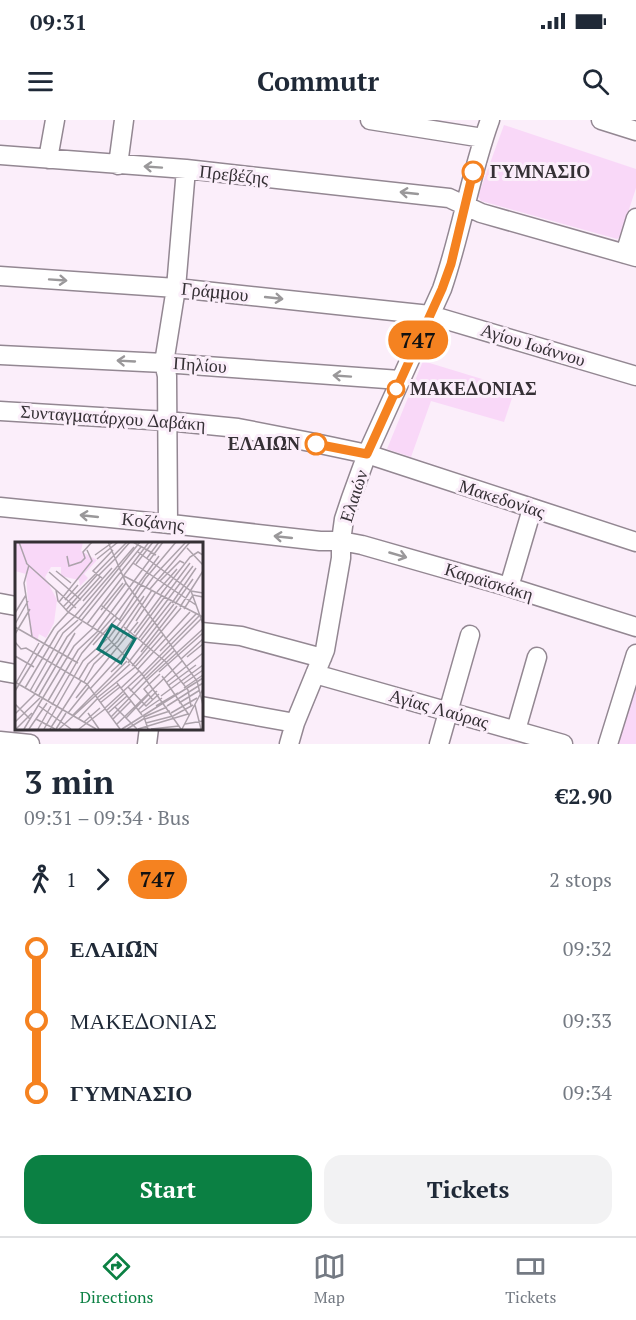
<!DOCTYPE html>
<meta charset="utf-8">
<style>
body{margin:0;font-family:"PT Serif",serif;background:#f2f2f3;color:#1f2937;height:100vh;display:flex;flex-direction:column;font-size:22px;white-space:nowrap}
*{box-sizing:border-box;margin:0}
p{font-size:20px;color:#747a83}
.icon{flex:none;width:33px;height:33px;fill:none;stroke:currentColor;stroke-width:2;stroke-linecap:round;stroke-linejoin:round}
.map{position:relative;height:624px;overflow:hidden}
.side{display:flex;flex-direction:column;background:#fff;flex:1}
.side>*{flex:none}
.badge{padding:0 12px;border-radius:20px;font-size:21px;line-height:39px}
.map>.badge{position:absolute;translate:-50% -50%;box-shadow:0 0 0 3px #fff}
.legs{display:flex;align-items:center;gap:9px;height:66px;padding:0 24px;font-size:20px}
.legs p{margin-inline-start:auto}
.overview{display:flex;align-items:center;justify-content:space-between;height:102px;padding:0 24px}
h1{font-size:33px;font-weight:600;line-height:45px}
.cta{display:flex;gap:12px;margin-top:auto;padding:12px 24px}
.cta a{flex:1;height:69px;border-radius:18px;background:#0b8043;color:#fff;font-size:24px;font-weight:600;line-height:69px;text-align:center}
.cta a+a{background:#f2f2f3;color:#1f2937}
ul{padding:0 24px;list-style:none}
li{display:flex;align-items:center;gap:21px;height:72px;font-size:22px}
li i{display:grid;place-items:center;width:9px;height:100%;margin:0 8px;background:currentColor}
li i::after{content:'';width:15px;height:15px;margin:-8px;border:4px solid;border-radius:50%;background:#fff}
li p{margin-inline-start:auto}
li:first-child i{background:linear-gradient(#0000 50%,currentColor 0)}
li:last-child i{background:linear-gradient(currentColor 50%,#0000 0)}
.status{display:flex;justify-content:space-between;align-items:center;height:42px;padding:0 30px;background:#fff;direction:ltr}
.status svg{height:16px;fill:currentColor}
header{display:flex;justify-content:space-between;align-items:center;height:78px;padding:0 24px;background:#fff;font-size:27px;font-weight:600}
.tab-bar{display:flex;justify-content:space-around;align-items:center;height:84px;border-top:2px solid #e0e1e3;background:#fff;font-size:16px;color:#747a83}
.tab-bar a{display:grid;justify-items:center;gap:3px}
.tab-bar .active{color:#0b8043}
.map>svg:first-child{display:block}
.green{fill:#f9d8f8}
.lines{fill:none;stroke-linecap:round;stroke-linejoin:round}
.minor-casing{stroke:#938792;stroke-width:21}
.minor{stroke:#fff;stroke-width:18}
.oneway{stroke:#9a989a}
.line-1-casing{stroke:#fff;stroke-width:14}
.line-1{stroke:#f58220;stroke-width:9}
.stop-1-dot{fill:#fff;stroke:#f58220;stroke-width:3}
.labels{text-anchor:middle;stroke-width:6;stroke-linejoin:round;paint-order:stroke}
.stop-label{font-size:18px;font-weight:bold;fill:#353035;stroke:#fbeefa;text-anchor:start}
.street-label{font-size:18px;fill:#353035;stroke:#fbeefa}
.inset-road{fill:none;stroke:#aca2ab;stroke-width:1.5}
.view{fill:#0f766e;fill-opacity:0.15;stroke:#0f766e;stroke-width:3}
.inset-edge{fill:none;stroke:#353035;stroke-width:3}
</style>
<div class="status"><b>09:31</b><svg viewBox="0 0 49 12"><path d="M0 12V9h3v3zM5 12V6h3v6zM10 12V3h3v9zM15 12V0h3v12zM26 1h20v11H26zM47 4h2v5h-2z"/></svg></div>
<header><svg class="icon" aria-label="menu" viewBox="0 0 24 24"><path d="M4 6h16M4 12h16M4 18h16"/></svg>Commutr<svg class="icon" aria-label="search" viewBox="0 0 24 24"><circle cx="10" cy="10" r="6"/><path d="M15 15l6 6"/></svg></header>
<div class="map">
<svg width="636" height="624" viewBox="0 0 636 624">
<rect width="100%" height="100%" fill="#fbeefa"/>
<!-- green -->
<path class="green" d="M 504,5 L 636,49 L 636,68 L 620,117 L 617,119 L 481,81 L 478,76 Z
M 423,241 L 515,269 L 504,302 L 431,281 L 411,337 L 387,329 Z
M 636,546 L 636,624 L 613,624 Z"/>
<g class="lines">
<!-- minor casing -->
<g class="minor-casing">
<path id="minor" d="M 370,0 L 483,18
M 601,0 L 636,11
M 0,35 L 186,49 L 449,78 L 481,93 L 636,137
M 48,39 L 55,0
M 118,45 L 124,0
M 625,134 L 636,98
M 0,156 L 176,168 L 430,195 L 636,256
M 0,235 L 164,243 L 400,260
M 0,291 L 167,301 L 238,308 L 315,323 L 367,334 L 636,422
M 0,387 L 180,405 L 320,421 L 341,421 L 362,425 L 509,467 L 636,507
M 168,404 L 167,256 L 164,243 L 176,168 L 186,49
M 509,467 L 532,389
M 0,483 L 16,486
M 201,512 L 241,516 L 322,538
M 0,551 L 16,554
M 315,554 L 563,624
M 201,586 L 295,603
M 516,610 L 537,537
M 0,621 L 30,624
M 147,624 L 149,608
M 289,624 L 295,603 L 325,530 L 341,438 L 341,421 L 344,399 L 351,378 L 367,334 L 442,169 C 461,114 470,55 490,0
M 439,624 L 470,515
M 608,624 L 636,534"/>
</g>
<!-- minor -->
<use href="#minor" class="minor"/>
</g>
<!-- one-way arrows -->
<defs><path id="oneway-shaft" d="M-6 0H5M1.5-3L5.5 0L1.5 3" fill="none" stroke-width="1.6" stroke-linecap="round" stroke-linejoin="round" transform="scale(1.5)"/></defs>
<g class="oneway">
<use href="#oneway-shaft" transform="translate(153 47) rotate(-176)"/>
<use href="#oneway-shaft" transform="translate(409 73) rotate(-174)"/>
<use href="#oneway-shaft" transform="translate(58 160) rotate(4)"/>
<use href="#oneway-shaft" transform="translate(274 178) rotate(6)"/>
<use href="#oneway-shaft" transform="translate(126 241) rotate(-177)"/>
<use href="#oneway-shaft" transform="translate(342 256) rotate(-176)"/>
<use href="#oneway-shaft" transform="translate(89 396) rotate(-174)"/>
<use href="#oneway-shaft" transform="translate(283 417) rotate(-174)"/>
<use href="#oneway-shaft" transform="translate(398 435) rotate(16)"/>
</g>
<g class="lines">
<!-- line-1 casing -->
<g class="line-1-casing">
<path id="line-1" d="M 316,324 L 367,334 L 442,169 L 451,144 L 473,52"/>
</g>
<!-- line-1 -->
<use href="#line-1" class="line-1"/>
</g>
<!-- markers -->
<g class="stop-1-dot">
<circle cx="473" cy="52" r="10"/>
<circle cx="396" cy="269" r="8"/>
<circle cx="316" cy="324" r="10"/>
</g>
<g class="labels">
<!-- stop labels -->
<g class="stop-label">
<text x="490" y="58">ΓΥΜΝΑΣΙΟ</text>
<text x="410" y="275">ΜΑΚΕΔΟΝΙΑΣ</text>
<text x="300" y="330" text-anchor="end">ΕΛΑΙΏΝ</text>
</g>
<!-- street labels -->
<g class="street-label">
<text transform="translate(234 55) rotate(6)" y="6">Πρεβέζης</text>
<text transform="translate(215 172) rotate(6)" y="6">Γράμμου</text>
<text transform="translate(533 225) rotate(17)" y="6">Αγίου Ιωάννου</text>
<text transform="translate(200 245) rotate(4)" y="6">Πηλίου</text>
<text transform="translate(113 298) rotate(4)" y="6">Συνταγματάρχου Δαβάκη</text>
<text transform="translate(354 376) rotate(-72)" y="6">Ελαιών</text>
<text transform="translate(502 379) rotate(18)" y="6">Μακεδονίας</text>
<text transform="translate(153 402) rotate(6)" y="6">Κοζάνης</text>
<text transform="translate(489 462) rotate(17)" y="6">Καραϊσκάκη</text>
<text transform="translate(439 589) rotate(16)" y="6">Αγίας Λαύρας</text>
</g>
</g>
<!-- overview -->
<g transform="translate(15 422)">
<rect width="188" height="188" fill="#fbeefa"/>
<path d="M 0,0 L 68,0 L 66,9 L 82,18 L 69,32 L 73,36 L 65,44 L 64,38 L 46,34 L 46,25 L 36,25 L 30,35 L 42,58 L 39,81 L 31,96 L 24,92 L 22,100 L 15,91 L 11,32 L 0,29 Z" fill="#f9d8f8"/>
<path class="inset-road" d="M 4,0 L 12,22M 93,0 L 111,41 L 182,139 L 188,163M 118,0 L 141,13M 172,6 L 188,23M 123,10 L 176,49 L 188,51M 80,13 L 98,0M 52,14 L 54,24 L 66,20 L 70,16 L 68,10 L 77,0M 101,16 L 115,0M 132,16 L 144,0M 82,17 L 103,0M 11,21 L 61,66M 118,21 L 181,63M 121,22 L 138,0M 14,23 L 9,41 L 17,94M 41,29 L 56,41M 34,30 L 66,58M 83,34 L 101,16M 109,34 L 188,75M 87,36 L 78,29 L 98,8M 145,39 L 165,19 L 169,21M 135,47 L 175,0M 41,48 L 43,59 L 53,70 L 90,93 L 127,132 L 166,187M 176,49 L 188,82M 142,50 L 162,27M 146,52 L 175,15 L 183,10 L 188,13M 50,58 L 63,43M 68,59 L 97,26M 44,60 L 77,19 L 72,8M 157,61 L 181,26M 160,62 L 178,37M 86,63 L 106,79M 48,65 L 112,0M 165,65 L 188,29M 169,67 L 178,53 L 188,55M 51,68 L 82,33M 86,68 L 108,41M 0,71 L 11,53M 100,74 L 144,14M 59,75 L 119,5M 63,77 L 125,0M 104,78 L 130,37 L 161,0M 66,79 L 126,5M 121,79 L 141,50M 0,82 L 13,59M 72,82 L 134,0M 0,85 L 63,121M 109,85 L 151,120 L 173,148 L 176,164M 77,86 L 111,41M 82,89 L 148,0M 119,91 L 147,53M 0,92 L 15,67M 124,96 L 178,24M 93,97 L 139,34 L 171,0M 126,98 L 156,60M 0,100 L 6,107 L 11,106 L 72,142 L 105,187M 78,103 L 102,76M 145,109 L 181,72M 126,110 L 162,64M 0,114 L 19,125M 172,115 L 188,102M 166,117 L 188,97M 113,121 L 159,62M 117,124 L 166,66M 122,128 L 175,70M 96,130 L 110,117M 144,130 L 188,91M 127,132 L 184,74M 129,134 L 186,77M 147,134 L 174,173M 131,136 L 160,108M 64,137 L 73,122 L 97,100 L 129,54M 132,138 L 188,87M 0,140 L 81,187M 69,140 L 79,122 L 103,99 L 137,48M 152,140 L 188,111M 1,141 L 24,101M 102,141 L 127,173M 168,142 L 188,128M 154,143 L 181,123M 113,145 L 131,164 L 144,152M 10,146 L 43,90 L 59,75M 106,146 L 124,129M 169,146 L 188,133M 75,147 L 107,112 L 175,21M 0,149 L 39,86 L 85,35M 15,149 L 48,91 L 63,78M 115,149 L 129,135M 20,150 L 52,95 L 67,80M 24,153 L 60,91M 146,154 L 188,123M 61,156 L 123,80M 82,156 L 119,126 L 149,92M 84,158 L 103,143M 138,158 L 129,147 L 145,132M 33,159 L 63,108 L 83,89M 85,161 L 105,145M 164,161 L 185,148M 0,162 L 15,177M 37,163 L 67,111 L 99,74M 180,163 L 186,187M 24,164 L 56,187M 141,164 L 163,151M 152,164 L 188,141M 100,165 L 122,187M 90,166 L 127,132M 92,168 L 110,151M 123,168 L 142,149M 53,171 L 74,145M 73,171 L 84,187M 93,171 L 112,154M 125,171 L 147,156M 156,171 L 182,156M 0,172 L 20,152M 57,174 L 112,119M 96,175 L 132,138M 111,176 L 133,153M 21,177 L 40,187M 63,177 L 82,157M 98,177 L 116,159M 130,177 L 155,169M 0,180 L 25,156M 69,180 L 85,166M 131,181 L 158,174 L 178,163M 102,182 L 167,119M 170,182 L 188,179M 1,187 L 17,171M 9,187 L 59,104 L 78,86M 14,187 L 32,161M 23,187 L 36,164M 29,187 L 68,119 L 92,97M 35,187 L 66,139M 41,187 L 51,171M 44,187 L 115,122M 64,187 L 90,167M 107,187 L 188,136M 112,187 L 130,176M 123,187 L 173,172M 133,187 L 129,175 L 152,165M 136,187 L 164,184M 167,187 L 188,147"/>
<path class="view" d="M 97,83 L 120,97 L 106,121 L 83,107 Z"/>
<rect width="188" height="188" class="inset-edge"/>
</g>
</svg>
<b class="badge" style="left:418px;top:220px;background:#f58220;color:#111">747</b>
</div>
<section class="side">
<div class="overview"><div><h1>3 min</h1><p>09:31 – 09:34 · Bus</p></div><b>€2.90</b></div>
<div class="legs"><svg class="icon" aria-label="walk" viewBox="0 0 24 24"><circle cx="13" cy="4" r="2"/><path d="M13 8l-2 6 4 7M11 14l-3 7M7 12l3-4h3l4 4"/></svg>1<svg class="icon" aria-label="forward" viewBox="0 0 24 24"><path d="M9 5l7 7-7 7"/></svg><b class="badge" style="background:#f58220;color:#111">747</b><p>2 stops</p></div>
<ul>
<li><i style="color:#f58220"></i><b>ΕΛΑΙΏΝ</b><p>09:32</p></li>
<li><i style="color:#f58220"></i><span>ΜΑΚΕΔΟΝΙΑΣ</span><p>09:33</p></li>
<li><i style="color:#f58220"></i><b>ΓΥΜΝΑΣΙΟ</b><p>09:34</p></li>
</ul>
<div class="cta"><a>Start</a><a>Tickets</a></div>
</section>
<nav class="tab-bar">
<a class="active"><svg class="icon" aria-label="directions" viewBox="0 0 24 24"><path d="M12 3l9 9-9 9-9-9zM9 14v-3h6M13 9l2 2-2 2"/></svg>Directions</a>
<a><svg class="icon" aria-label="map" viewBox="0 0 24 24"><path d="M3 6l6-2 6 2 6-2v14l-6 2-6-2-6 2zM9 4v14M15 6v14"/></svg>Map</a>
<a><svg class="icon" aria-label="tickets" viewBox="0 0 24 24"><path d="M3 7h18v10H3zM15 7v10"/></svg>Tickets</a>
</nav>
